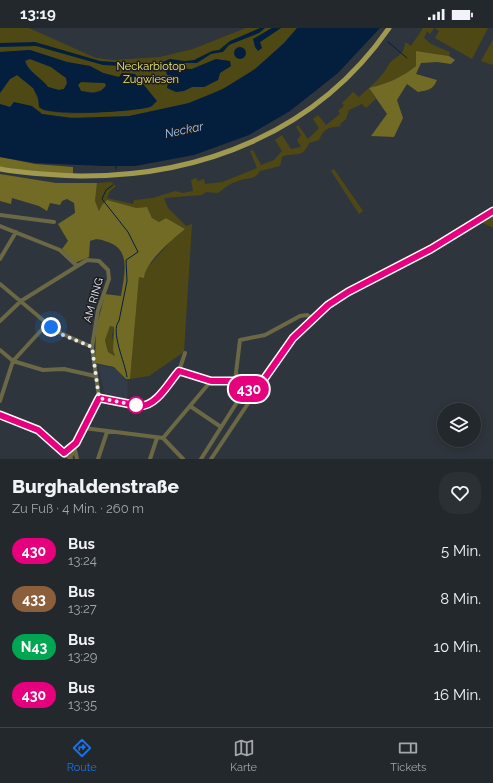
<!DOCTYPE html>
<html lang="de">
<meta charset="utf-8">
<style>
body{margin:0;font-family:Raleway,sans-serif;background:#2b3035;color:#f1f3f6;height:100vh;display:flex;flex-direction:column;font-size:15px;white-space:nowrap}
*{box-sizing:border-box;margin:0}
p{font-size:13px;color:#a3a6aa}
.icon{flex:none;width:22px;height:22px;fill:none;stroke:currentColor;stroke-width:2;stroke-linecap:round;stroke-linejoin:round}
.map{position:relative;height:431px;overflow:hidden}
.drawer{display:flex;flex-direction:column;background:#23282d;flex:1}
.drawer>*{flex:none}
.badge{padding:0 8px;border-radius:13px;font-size:14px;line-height:26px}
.controls{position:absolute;left:437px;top:375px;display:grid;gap:8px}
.controls a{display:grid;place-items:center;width:44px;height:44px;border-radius:50%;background:#23282d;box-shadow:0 2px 10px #0003,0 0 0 1px #404449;font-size:20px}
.you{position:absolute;width:20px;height:20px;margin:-10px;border:3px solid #fff;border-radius:50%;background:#1a73e8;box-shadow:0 0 0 6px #1a73e833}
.map>.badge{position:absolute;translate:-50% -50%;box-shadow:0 0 0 2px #fff}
.round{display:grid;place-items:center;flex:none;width:42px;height:42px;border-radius:16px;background:#2b3035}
.head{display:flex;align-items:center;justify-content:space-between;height:68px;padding:0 12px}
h1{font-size:19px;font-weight:800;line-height:30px}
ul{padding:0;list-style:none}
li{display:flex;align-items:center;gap:12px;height:48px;padding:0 12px}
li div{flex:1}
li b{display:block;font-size:15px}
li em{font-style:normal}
li .badge{min-width:44px;font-weight:700;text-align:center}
.status{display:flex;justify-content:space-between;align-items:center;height:28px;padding:0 20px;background:#23282d;direction:ltr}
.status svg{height:11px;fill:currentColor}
.dock{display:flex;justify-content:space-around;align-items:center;height:56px;border-top:1px solid #404449;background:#23282d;font-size:11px;color:#a3a6aa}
.dock a{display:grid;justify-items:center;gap:2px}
.dock .on{color:#1a73e8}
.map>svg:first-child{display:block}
.built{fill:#323c49}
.green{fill:#4e4914;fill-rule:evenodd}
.forest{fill:#726b26;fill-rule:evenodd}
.water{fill:#031f3d;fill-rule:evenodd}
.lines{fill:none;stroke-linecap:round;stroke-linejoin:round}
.stream{stroke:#031f3d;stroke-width:1}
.minor{stroke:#6b6845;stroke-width:4}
.major{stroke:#a09950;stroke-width:5}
.line-casing{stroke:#fff;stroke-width:9}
.line{stroke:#e6007e;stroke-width:6}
.walk{stroke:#e6e9ee;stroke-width:4;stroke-dasharray:0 7.2}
.stop-dot{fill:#fff;stroke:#e6007e;stroke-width:2}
.labels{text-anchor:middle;stroke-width:3;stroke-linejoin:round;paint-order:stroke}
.park-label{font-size:11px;fill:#f4e970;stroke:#1a1c20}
.street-label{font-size:11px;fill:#e6e9ee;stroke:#1a1c20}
.water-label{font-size:12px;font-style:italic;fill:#9bc5f8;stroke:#1a1c20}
</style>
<div class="status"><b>13:19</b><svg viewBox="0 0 49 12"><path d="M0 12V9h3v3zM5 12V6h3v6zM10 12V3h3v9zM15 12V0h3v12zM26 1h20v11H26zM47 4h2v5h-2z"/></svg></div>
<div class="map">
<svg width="493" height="431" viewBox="0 0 493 431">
<rect width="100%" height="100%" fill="#2f353c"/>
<!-- built -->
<path class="built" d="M 98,337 L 114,340 L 128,354 L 127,371 L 105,367 Z"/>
<!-- green -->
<path class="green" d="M 0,0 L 29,0 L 96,30 L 114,32 L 160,29 L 193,21 L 246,0 L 272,0 L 253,11 L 260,14 L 281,0 L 297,0 C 239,76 132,101 42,86 L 39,83 L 15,75 L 10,79 L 0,76 L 0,65 L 10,51 L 17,47 L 33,60 L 42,82 C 66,88 101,85 126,81 L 142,56 L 135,46 L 122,45 L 119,50 L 103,45 L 90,38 L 67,34 L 30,22 L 0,24 ZM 216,31 L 231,38 L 220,45 L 218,52 L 204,59 L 192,59 L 184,63 L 168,55 L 179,53 L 180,49 L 177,47 Z
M 423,0 L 434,0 L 430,6 L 427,3 L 424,10 L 431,16 L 450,24 L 449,28 L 416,23 L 416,38 L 395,53 L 369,60 L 376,71 L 366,80 L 362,76 L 349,82 L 346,91 L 340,96 L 341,98 C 328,100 325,99 319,112 L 309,115 C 302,132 295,123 282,129 L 280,138 L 260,143 C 254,153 248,149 238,153 C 230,155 225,160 218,165 L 206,164 L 202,167 L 164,170 L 168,180 L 186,198 L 192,196 L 184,324 L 149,348 L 130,351 L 139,249 L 170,214 L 185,201 L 166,190 L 159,194 L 152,190 L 147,179 L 99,183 L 95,173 L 97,155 L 111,154 L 116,158 L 110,163 L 107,170 L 133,176 L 134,172 L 153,170 L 175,163 L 183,165 L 193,163 L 191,152 L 196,150 L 198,153 L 204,151 L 205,156 L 222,154 L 257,140 L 250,123 L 253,122 L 261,137 L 274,132 L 282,123 L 275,112 L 282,107 L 291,121 L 301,119 L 297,112 L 301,107 L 296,99 L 298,97 L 308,111 L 319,100 L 313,91 L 318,87 L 326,97 L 340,86 L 338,83 L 344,78 L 342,75 L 353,64 L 359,69 C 367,61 377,54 384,44 C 386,42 387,39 389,36 C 396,28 405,27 405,14 L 411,18 Z
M 435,0 L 488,0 L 472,31 L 435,10 L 439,3 Z
M 493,11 L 493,37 L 481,33 Z
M 30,31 L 51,39 L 66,50 L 67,55 L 64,61 L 59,62 L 48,59 C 42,50 28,44 25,32 Z
M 81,54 L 105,55 L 106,58 C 98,66 91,64 81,63 L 78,57 Z
M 334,141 L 363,183 L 359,186 L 331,143 Z
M 493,186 L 493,200 L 481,194 Z
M 110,298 L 114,299 L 112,307 L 116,328 L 108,324 L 105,311 Z"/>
<!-- forest -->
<path class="forest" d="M 416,23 L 449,28 L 455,32 L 451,36 L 437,34 L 421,35 L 416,46 L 437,52 C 433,62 428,62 418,64 L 407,56 L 397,72 L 403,90 L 394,109 L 371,108 L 387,86 L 369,60 C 389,55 399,51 416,38 Z
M 0,129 L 35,136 L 73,139 L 73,146 L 35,144 L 0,139 Z
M 0,146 L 56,155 L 97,155 L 95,173 L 99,183 L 102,177 L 107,172 L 136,180 L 147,179 L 152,190 L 159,194 L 166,190 L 185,201 C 173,211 145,234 144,250 L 139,249 L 130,351 L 126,351 L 114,339 L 95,335 L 96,301 L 105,266 L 121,268 C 124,248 132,222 108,214 C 100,211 97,210 90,213 L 89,229 L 75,235 L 62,221 L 68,213 L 58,196 L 75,185 L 74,175 L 67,171 L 62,173 L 60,177 L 50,175 L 47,183 L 39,178 L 12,170 L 11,176 L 0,173 ZM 110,298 L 114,299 L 113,322 L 115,328 L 108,324 L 105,312 Z"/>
<!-- water -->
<path class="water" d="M 260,0 L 265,0 L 259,5 L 229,17 L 223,24 L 211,26 L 197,35 L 168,35 L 155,40 L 103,37 L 36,18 L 0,19 L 0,15 L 35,14 L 100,33 L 155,37 L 170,31 L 185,33 L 194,32 L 212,23 L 219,22 L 230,13 Z
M 272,0 L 281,0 L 260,14 L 262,20 L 258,23 L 255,19 L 253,11 Z
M 297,0 L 380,0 L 338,45 L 290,83 L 249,107 L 194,127 L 135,138 L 103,138 L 35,135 L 0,129 L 0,76 L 10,79 L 14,74 L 32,78 L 42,86 L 71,90 L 129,88 L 189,75 L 223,61 L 255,41 L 284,15 Z
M234 25a6 6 0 1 1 12 0a6 6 0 1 1-12 0Z
M 30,22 L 67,34 L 90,38 L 103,45 L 119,49 L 122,45 L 135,46 L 157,73 C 154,75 153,78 150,79 C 136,84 48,89 39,79 L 38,69 L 33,60 L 17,47 L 10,51 L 0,65 L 0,24 ZM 30,31 L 51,39 L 66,50 L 67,55 L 64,61 L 59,62 L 48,59 C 42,50 28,44 25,33 ZM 81,54 L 105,55 L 106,58 L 101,63 L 93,65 L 81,63 L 78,57 Z
M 216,31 L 230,33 L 231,38 L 220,45 L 218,52 L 204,59 L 192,59 L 184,63 L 176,64 L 167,60 L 168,54 L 179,53 L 179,49 L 167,47 L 166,43 L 169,40 L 192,41 Z"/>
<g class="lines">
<!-- stream -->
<path class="stream" d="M 388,14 L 407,30
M 116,141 L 116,138
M 113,157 L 106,162 L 102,171 L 128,204 L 138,224 L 126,232 L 127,253 L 119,293 C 110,303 125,334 127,349"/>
<!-- minor -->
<path class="minor" d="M 0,187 L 54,194
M 0,198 L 60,222 L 77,238
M 0,231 L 16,204
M 0,256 L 56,303 L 92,319
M 0,293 L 21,273 L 87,232 L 99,233 L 108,242 L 109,251 L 98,282 L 92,319 L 99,370 L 76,415 L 64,425
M 0,322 L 13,333 L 43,342 L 64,341 L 95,348
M 179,343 L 211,353 L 235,353 L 255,364
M 235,353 L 240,312 L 265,307 L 300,288 L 307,287 L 312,290
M 99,370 L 141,378 L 153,374 L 179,343 L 185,325
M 0,373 L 13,333 L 47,296
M 190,378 L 221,399
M 0,387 L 38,402 L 71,431
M 84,400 L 163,410
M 163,410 L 211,353
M 163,410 L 183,431
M 75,422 L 77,431
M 70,430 L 77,416
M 98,431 L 107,404
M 150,431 L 157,410
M 201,431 L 239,371 L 240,363
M 211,431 L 283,323 L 312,290 L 328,277 L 348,264 L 419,227 L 493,183"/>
<!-- major -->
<path class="major" d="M 0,141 C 26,146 52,147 79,148 C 201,149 317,104 389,0"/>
</g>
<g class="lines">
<!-- line casing -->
<g class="line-casing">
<path id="line" d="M 0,387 L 38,402 L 64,425 L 76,415 L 99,370 L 140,378 C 157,378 169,354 179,343 L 211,353 L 235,353 L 255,364 L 293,310 L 328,277 L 348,264 L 431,221 L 493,183"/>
</g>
<!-- line -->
<use href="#line" class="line"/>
<!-- walk -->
<path class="walk" d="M 51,299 L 63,307 L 92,319 L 99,370 L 140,378 L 136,377"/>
</g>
<!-- markers -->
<circle class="stop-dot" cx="136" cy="377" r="8"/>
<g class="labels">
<!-- park labels -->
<g class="park-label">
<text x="151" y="42">Neckarbiotop<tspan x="151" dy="13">Zugwiesen</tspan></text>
</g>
<!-- street labels -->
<g class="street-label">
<text transform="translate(93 272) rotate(-74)" y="4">AM RING</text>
</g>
<!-- water labels -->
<g class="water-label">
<text transform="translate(184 102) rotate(-12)" y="4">Neckar</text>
</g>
</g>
</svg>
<div class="controls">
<a><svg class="icon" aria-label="layers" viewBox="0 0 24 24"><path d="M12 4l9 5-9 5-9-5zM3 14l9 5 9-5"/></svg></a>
</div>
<div class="you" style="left:51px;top:299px"></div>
<b class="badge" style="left:249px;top:361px;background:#e6007e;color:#fff">430</b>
</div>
<section class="drawer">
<div class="head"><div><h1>Burghaldenstraße</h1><p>Zu Fuß · 4 Min. · 260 m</p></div><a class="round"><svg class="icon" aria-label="heart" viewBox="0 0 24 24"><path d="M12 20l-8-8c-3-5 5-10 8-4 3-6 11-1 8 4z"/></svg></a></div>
<ul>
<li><span class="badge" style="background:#e6007e;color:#fff">430</span><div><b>Bus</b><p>13:24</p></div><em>5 Min.</em></li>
<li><span class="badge" style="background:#8b5e3c;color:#fff">433</span><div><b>Bus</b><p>13:27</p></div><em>8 Min.</em></li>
<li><span class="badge" style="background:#00a651;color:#fff">N43</span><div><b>Bus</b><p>13:29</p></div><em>10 Min.</em></li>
<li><span class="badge" style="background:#e6007e;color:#fff">430</span><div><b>Bus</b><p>13:35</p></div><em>16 Min.</em></li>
</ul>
</section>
<nav class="dock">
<a class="on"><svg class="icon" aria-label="directions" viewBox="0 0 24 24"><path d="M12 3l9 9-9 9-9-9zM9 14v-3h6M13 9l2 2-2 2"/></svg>Route</a>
<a><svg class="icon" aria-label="map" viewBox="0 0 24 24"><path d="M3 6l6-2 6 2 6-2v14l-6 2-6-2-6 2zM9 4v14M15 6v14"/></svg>Karte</a>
<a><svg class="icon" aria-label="tickets" viewBox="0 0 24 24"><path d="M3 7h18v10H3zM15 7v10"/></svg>Tickets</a>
</nav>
